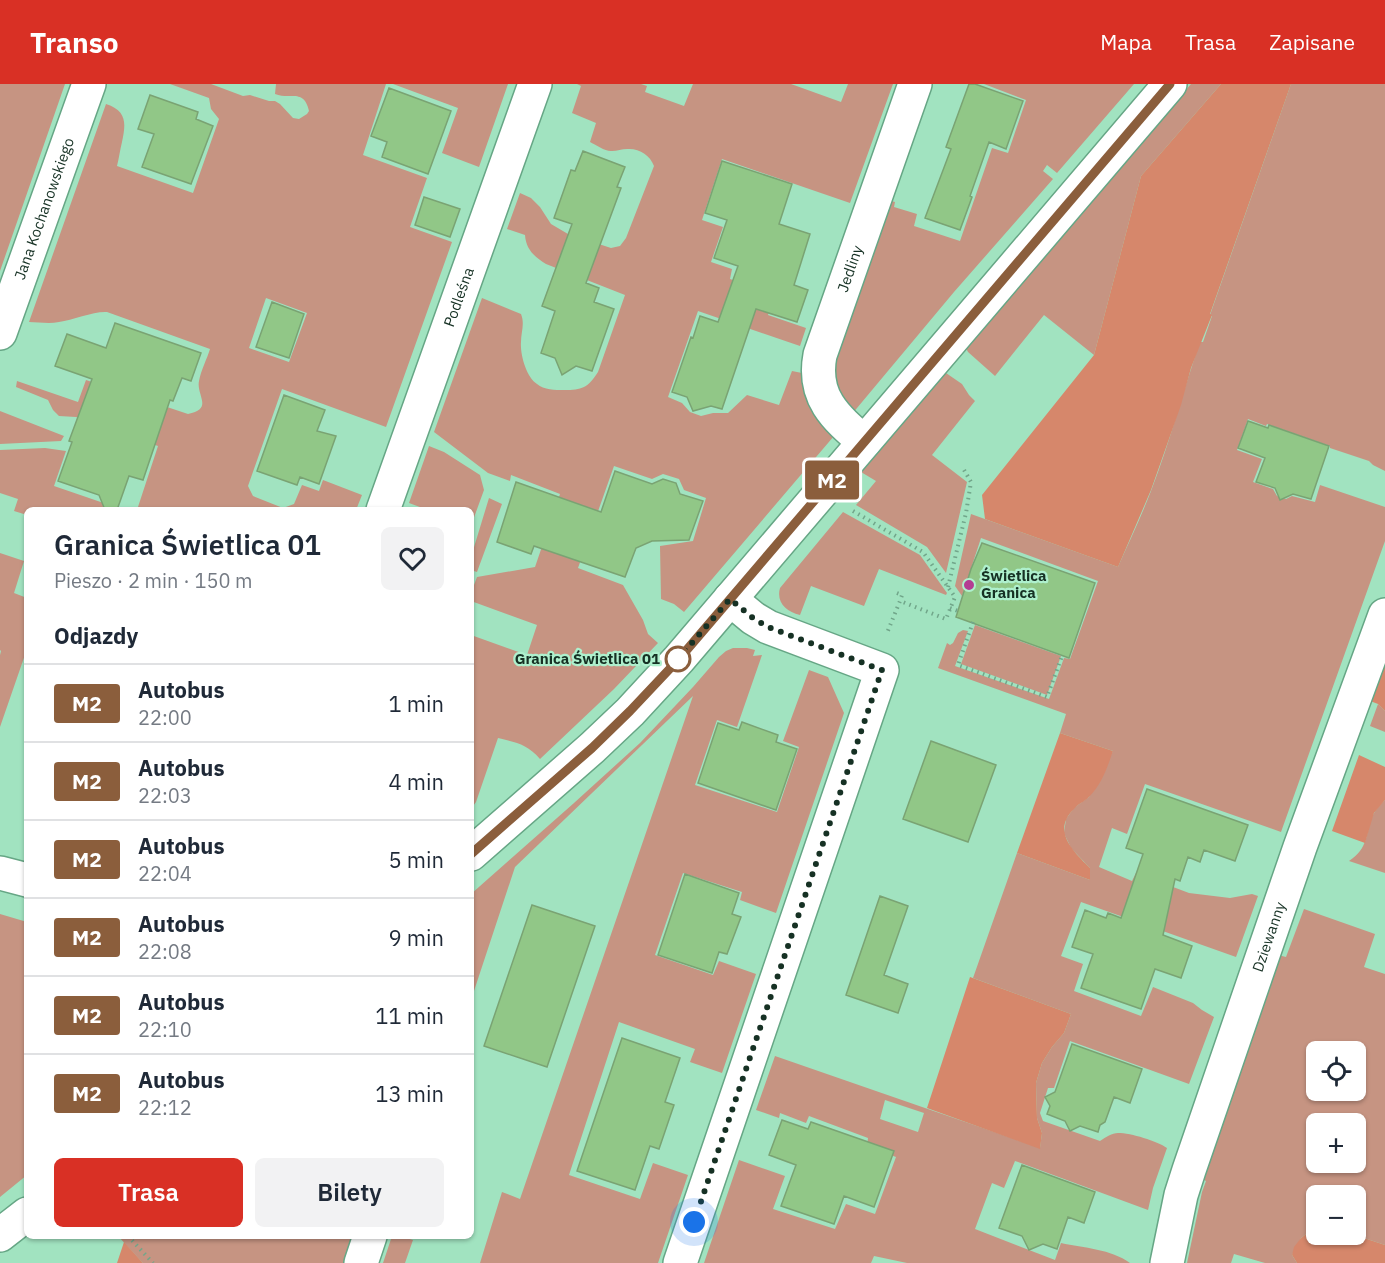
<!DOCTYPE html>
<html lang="pl">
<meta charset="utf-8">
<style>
body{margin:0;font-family:"IBM Plex Sans",sans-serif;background:#f2f2f3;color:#1f2937;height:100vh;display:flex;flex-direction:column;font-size:22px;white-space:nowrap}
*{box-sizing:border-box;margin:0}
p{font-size:20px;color:#747a83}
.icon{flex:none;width:33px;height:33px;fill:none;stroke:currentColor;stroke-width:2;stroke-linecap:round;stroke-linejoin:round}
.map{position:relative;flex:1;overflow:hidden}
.sheet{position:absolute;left:24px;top:423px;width:450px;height:732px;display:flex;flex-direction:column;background:#fff;border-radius:9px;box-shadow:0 2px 4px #0004}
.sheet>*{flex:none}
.badge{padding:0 12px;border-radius:4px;font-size:21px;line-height:39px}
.buttons{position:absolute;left:1306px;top:957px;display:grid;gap:12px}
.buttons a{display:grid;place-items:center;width:60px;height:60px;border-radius:9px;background:#fff;box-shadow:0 2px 4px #0004;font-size:30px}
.you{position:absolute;width:30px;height:30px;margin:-15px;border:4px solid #fff;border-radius:50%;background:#1a73e8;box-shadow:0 0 0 9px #1a73e833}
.map>.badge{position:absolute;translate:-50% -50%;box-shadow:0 0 0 3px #fff}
h2{padding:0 30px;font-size:22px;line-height:54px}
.round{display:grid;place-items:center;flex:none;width:63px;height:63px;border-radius:9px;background:#f2f2f3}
.summary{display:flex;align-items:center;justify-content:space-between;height:102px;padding:0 30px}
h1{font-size:28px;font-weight:600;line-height:45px}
.button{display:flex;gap:12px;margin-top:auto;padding:12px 30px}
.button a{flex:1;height:69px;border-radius:9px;background:#d93025;color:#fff;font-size:24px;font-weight:600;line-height:69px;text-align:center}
.button a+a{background:#f2f2f3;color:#1f2937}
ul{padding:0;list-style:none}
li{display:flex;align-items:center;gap:18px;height:78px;padding:0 30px;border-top:2px solid #e0e1e3}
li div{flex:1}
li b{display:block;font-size:22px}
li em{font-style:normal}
li .badge{min-width:66px;font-weight:700;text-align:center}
header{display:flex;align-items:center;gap:36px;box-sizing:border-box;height:84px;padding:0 30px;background:#d93025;color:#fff}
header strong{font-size:28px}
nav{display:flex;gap:33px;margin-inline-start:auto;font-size:21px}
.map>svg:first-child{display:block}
.green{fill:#c69482;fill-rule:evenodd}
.forest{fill:#d6876b}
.building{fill:#91c787;stroke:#7aa373;stroke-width:1.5}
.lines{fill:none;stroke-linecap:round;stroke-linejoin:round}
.minor-casing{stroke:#66a685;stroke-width:36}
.tertiary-casing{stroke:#66a685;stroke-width:36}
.path{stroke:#71a68a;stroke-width:4;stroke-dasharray:1.5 4.5;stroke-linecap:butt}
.minor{stroke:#fff;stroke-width:33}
.tertiary{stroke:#fff;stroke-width:33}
.line-casing{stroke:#fff;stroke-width:14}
.line{stroke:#8b5e3c;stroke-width:9}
.walk{stroke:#163124;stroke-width:6;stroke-dasharray:0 10.8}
.poi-dot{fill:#b43d92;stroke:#aef0cd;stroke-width:2}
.stop-dot{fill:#fff;stroke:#8b5e3c;stroke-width:3}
.labels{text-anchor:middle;stroke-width:4.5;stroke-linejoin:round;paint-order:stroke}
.street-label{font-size:15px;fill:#163124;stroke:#aef0cd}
.poi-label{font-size:15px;font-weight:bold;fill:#163124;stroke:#aef0cd;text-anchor:start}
.stop-label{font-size:15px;font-weight:bold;fill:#163124;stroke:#aef0cd;text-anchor:end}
</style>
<header>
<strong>Transo</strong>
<nav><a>Mapa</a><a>Trasa</a><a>Zapisane</a></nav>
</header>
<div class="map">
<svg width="1385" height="1179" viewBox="0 0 1385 1179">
<rect width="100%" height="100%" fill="#a1e3c0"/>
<!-- green -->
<path class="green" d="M 0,0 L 65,0 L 0,187 Z
M 170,0 L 211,0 L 243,12 L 250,11 L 269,17 L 275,17 L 280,20 L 293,34 L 299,35 L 307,30 L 309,27 C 304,4 290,16 275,10 L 276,0 L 386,0 L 363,71 L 427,94 L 410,143 L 452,158 L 386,343 L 282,305 L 248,402 L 253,412 L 283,424 L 294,420 L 302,401 L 319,407 L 323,396 L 362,411 L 356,426 L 137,426 L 158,362 L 76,333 L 59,332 L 53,326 L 48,316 L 16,303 L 17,297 L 78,318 L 86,296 L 188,330 C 214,325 196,311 199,297 C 201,286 207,275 210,265 L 107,228 C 94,227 73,236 59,238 C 49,240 38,238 29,238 L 106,20 C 127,27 126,39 122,58 C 120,66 119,74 117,82 L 193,109 L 219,35 L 211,25 L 209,14 ZM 266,214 L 307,229 L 289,278 L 249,264 Z
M 393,0 L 508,0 L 479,83 L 442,69 L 458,24 Z
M 577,0 L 641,0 L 647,2 L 645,8 L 684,22 L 693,0 L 791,0 L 841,18 L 848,0 L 893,0 L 850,119 L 722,75 L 702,136 L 723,143 L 711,178 L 732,185 L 730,195 L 775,210 L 768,231 L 806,244 L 800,262 L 698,227 L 668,313 L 682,319 L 690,328 L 701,332 L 713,329 L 728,329 L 747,311 L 779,321 L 792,287 L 807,290 L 834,352 L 684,528 L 674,520 L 661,515 L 660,462 L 693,457 L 706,414 L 684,406 L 679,395 L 663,390 L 652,395 L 614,382 L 578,484 L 623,501 L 643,536 L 648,550 L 658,559 L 614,605 L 540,675 C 527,660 517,659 498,654 L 476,718 L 471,725 L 471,551 L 527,571 L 537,541 L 471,517 L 471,509 L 477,493 L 535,483 L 560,410 L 511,391 L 510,397 L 488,389 L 434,348 L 482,214 L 521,230 C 525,240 521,248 521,258 C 520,270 526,293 537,300 C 544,306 555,306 564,306 C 582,306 588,304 598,288 L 625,211 L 546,180 C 535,173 526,166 525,151 L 507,145 L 520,109 L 531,114 L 540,123 L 551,140 L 568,150 L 611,164 L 620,162 L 626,154 L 654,82 C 650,71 639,64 627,65 C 622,65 617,67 612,67 C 606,68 596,61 590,58 L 596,39 L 572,29 L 581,2 Z
M 984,0 L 1134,0 L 1057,89 L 1047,81 L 1043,87 L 1053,95 L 954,208 L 852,330 L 840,315 L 831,287 L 885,115 L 895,118 L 894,123 L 917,130 L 914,142 L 960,157 L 992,64 L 1008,69 L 1026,16 Z
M 1191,0 L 1221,0 L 1141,92 L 1094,271 L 1044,231 L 995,292 L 968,268 L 965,262 Z
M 1291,0 L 1385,0 L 1385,387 L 1373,381 L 1369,377 L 1330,364 L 1330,362 L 1267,340 L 1266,342 L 1248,335 L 1237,366 L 1262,375 L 1253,398 L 1273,405 L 1277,412 L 1286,415 L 1292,412 L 1315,418 L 1320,401 L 1385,423 L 1385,457 L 1281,748 L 1145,700 L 1127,750 L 1112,744 L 1099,783 L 1132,797 L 1136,789 L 1189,809 L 1230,814 L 1252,810 L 1258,812 L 1236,873 L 1081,818 L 1061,872 L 1083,880 L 1074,907 L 1141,932 L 1153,903 L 1193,919 L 1202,926 L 1214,933 L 1189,1000 L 1070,957 L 1054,1004 L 1048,1004 L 1040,1029 L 1043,1037 L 1100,1057 C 1106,1053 1112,1049 1118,1049 C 1131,1049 1157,1057 1167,1064 L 1153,1104 L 1148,1126 L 1015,1077 L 1004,1104 L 992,1099 L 975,1145 L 1055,1176 L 1061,1159 C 1084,1164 1111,1165 1130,1179 L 907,1179 L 874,1172 L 871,1179 L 704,1179 L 739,1076 L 785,1092 L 773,1125 L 835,1145 L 846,1120 L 875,1130 L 896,1073 L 867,1062 L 868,1054 L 809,1032 L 806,1039 L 780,1029 L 779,1034 L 756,1026 L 775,972 L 1040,1064 L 1042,1049 L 1037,1034 L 1036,999 L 1042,979 L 1052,963 L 1064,949 L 1071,930 L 973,894 L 1017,769 L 1090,796 L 1090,784 L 1071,764 L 1064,749 L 1066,735 L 1074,724 L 1089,713 L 1113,667 L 1060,649 L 1066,630 L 938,584 L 947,559 L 950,561 L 953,559 L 958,549 L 963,546 L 968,547 L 955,582 L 1049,615 L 1064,574 L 1070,575 L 1098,497 L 981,454 L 962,512 L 955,502 L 971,430 L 1118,483 C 1129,458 1141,433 1151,407 C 1170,358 1183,307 1200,258 L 1203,258 L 1212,232 L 1210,231 ZM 885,1016 L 924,1029 L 918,1048 L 880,1035 Z
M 946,289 L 962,300 L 969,311 L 975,317 L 932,371 L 967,398 L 946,489 L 927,463 L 856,421 L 876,397 L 861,388 L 942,291 Z
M 0,327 L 64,352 L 61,357 L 0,360 Z
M 429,362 L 444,368 L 480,391 L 484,406 L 472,439 L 471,426 L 428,426 L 409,419 Z
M 45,364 L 66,367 L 54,402 L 124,426 L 27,426 L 27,431 L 14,427 L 18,415 L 0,409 L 0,366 Z
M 489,414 L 502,420 L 477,488 L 471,486 L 471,473 Z
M 843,428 L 920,471 L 947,509 L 946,511 L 879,485 L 864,522 L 811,502 L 800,531 C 786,528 776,518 780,504 Z
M 0,469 L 24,477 L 14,509 L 27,514 L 27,565 L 0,643 L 0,571 L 1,567 L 0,566 Z
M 975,541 L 1061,572 L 1047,611 L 961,580 Z
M 733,564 L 747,564 L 755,566 L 753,572 L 762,571 L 737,643 L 717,636 L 695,701 L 777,728 L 799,663 L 783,657 L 809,586 L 828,593 L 844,629 L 776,829 L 740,816 L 742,808 L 683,789 L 655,871 L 713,891 L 719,877 L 756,890 L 722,989 L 690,978 L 695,965 L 619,938 L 569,1091 L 640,1115 L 653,1079 L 688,1091 L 658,1179 L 480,1179 L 502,1108 L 520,1115 L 693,612 L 515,783 L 471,916 L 471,810 L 574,719 L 640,659 L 693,603 L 719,573 L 726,567 Z
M 1378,620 L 1385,627 L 1385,648 L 1370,642 Z
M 1385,716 L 1385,789 L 1349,777 C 1369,764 1365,750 1373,731 C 1376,725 1381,720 1385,716 Z
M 1304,825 L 1375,850 L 1364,883 L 1385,890 L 1385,1161 L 1355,1151 L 1356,1112 L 1317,1112 L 1317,1137 L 1316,1137 L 1310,1147 L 1301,1154 L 1292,1171 L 1297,1179 L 1265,1179 L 1234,1170 L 1231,1179 L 1187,1179 L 1202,1108 L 1206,1097 L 1196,1092 L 1274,870 L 1286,873 ZM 1317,968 L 1356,968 L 1356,1006 L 1317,1006 ZM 1317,1040 L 1356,1040 L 1356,1078 L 1317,1078 Z
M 0,830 L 27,838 L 27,1091 L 0,1113 Z
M 118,1152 L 354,1152 L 344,1179 L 143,1179 Z
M 392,1152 L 399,1152 L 413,1156 L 405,1179 L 383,1179 Z"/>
<!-- forest -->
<path class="forest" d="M 1221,0 L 1291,0 L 1210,230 L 1212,231 L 1191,284 L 1181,321 L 1151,406 L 1118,483 L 985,435 L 982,411 L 1094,271 L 1141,92 Z
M 1385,560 L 1385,627 L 1378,620 L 1365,615 Z
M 1060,649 L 1113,667 C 1107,684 1102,700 1089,713 C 1084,718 1078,720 1074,725 C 1051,747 1074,768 1090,784 L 1090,796 L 1017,769 Z
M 1359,671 L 1385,683 L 1385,716 L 1374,729 L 1365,759 L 1332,747 Z
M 970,893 L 1071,930 L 1064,949 L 1052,963 L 1042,979 L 1036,999 L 1037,1034 L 1042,1049 L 1040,1065 L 927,1024 Z
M 1316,1137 L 1317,1150 L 1355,1151 L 1385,1161 L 1385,1179 L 1297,1179 L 1292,1171 L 1294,1163 L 1301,1154 L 1310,1147 Z
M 124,1158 L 143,1179 L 117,1179 Z"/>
<!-- building -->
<path class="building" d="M 969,0 L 975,0 L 1023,17 L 1006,65 L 989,58 L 970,112 L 972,113 L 960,146 L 925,134 L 951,65 L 946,63 Z
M 389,4 L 451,27 L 428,90 L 382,73 L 387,58 L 371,52 Z
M 150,11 L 198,28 L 196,35 L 213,42 L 191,100 L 142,83 L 154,50 L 138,45 Z
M 583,67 L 625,83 L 617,103 L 621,104 L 586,199 L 599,204 L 594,218 L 614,225 L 592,287 L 576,282 L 562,291 L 555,274 L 541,269 L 555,227 L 542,222 L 572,140 L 554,134 L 571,86 L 575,87 Z
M 722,77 L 792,100 L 779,140 L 810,150 L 794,201 L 808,206 L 797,238 L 756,225 L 722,325 L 711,322 L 693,327 L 687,313 L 672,308 L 691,253 L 693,254 L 700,232 L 718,238 L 738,182 L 714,174 L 727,136 L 705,129 Z
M 424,113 L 460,125 L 450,153 L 415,141 Z
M 272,218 L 304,230 L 289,274 L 256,263 Z
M 115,239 L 201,269 L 191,297 L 182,294 L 173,317 L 170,316 L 143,396 L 129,392 L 117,426 L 105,426 L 99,411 L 58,397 L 72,358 L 69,357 L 92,295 L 55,282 L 67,250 L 106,264 Z
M 284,311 L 325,326 L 317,347 L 336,352 L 319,400 L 300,393 L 297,401 L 257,387 Z
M 1248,337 L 1268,344 L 1269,341 L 1329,362 L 1311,415 L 1293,410 L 1280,416 L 1275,404 L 1256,398 L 1265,374 L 1238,364 Z
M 615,387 L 652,400 L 663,395 L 676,399 L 680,410 L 703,417 L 689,456 L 652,457 L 636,464 L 625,493 L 534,462 L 531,470 L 497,458 L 516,398 L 601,428 Z
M 982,459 L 1095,499 L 1069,574 L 956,533 L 971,485 Z
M 742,638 L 778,651 L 776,658 L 797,665 L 776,726 L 698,699 L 718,639 L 739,646 Z
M 931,657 L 996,681 L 968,758 L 903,735 Z
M 1147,705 L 1248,741 L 1235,777 L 1204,766 L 1200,778 L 1188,773 L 1180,797 L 1175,795 L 1163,851 L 1192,862 L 1181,894 L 1155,885 L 1141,925 L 1081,904 L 1093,870 L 1072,863 L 1085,826 L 1106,834 L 1108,829 L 1121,834 L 1143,770 L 1126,764 Z
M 685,790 L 739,809 L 732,830 L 741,833 L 727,870 L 719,868 L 712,889 L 658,871 Z
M 880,812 L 908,822 L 884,891 L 908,900 L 898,929 L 846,911 Z
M 532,821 L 595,842 L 547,983 L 484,962 Z
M 622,954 L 680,974 L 665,1018 L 674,1021 L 659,1065 L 650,1062 L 635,1106 L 577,1087 Z
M 1072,960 L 1142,985 L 1130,1019 L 1114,1013 L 1105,1038 L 1100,1041 L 1098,1048 L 1080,1042 L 1070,1047 L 1065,1037 L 1047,1030 L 1050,1022 L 1045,1013 L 1055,1008 Z
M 782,1036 L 808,1045 L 811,1038 L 894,1067 L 874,1123 L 844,1112 L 834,1140 L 781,1122 L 796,1081 L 769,1071 Z
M 1022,1081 L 1095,1108 L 1084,1139 L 1068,1133 L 1057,1165 L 1043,1160 L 1029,1166 L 1022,1152 L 999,1144 Z"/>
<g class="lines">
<!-- minor casing -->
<g class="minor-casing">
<g id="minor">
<path id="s1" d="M 0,249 L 89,0"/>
<path id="s2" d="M 864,358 C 835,333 812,313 820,271 L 915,0"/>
<path id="s3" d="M 383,426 L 535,0"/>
<path d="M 0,789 L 27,796"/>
<path d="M 361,1179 L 370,1152"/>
<path d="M 680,1179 L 882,586 L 768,543 L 753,534 L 730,515"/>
<path id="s4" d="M 1167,1179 L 1181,1111 L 1189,1086 L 1300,763 L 1385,531"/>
</g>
</g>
<!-- tertiary casing -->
<g class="tertiary-casing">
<path id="tertiary" d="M 471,770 L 592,664 L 630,628 L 679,575 L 1170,0
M 0,1151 L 27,1130"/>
</g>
<!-- path -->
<path class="path" d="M 853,427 L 923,468 L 955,513 L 946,535 L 900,517 L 887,549
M 948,503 L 966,429 L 971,398 L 963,384
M 897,509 L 902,511 L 900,517
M 950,524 L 958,527
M 973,538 L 958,581 L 1047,613 L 1062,572
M 128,1152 L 153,1179"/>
<!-- minor -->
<use href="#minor" class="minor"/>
<!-- tertiary -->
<use href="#tertiary" class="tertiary"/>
</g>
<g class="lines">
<!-- line casing -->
<g class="line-casing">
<path id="line" d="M 471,770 L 592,664 L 630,627 L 679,575 L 1170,0"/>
</g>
<!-- line -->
<use href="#line" class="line"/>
<!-- walk -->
<path class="walk" d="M 678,575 L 730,515 L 753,534 L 768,543 L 882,586 L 694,1138"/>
</g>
<!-- markers -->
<circle class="poi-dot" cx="969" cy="501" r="6"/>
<circle class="stop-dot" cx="678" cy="575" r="12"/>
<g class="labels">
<!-- street labels -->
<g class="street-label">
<text dy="5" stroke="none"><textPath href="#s1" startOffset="132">Jana Kochanowskiego</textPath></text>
<text dy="5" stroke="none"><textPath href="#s2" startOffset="195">Jedliny</textPath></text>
<text dy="5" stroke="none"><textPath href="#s3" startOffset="226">Podleśna</textPath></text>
<text dy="5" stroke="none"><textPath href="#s4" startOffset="342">Dziewanny</textPath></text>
</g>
<!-- poi labels -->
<g class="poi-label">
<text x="981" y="497">Świetlica<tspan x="981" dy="17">Granica</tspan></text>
</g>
<!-- stop labels -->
<g class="stop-label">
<text x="660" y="580">Granica Świetlica 01</text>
</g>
</g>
</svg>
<div class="buttons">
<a><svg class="icon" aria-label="locate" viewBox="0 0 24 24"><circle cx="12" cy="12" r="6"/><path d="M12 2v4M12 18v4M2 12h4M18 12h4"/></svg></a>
<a>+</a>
<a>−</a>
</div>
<div class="you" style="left:694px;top:1138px"></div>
<b class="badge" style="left:832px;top:396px;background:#8b5e3c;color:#fff">M2</b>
<section class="sheet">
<div class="summary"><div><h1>Granica Świetlica 01</h1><p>Pieszo · 2 min · 150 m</p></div><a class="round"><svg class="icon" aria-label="heart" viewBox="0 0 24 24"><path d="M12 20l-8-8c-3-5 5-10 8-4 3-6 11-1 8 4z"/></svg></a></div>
<h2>Odjazdy</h2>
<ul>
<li><span class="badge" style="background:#8b5e3c;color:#fff">M2</span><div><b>Autobus</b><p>22:00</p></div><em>1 min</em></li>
<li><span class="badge" style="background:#8b5e3c;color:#fff">M2</span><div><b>Autobus</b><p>22:03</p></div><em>4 min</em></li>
<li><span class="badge" style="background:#8b5e3c;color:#fff">M2</span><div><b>Autobus</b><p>22:04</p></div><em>5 min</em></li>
<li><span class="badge" style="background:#8b5e3c;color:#fff">M2</span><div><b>Autobus</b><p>22:08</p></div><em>9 min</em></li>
<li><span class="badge" style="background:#8b5e3c;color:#fff">M2</span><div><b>Autobus</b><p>22:10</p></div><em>11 min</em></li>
<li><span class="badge" style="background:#8b5e3c;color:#fff">M2</span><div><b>Autobus</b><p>22:12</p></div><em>13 min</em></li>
</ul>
<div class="button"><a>Trasa</a><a>Bilety</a></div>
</section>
</div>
